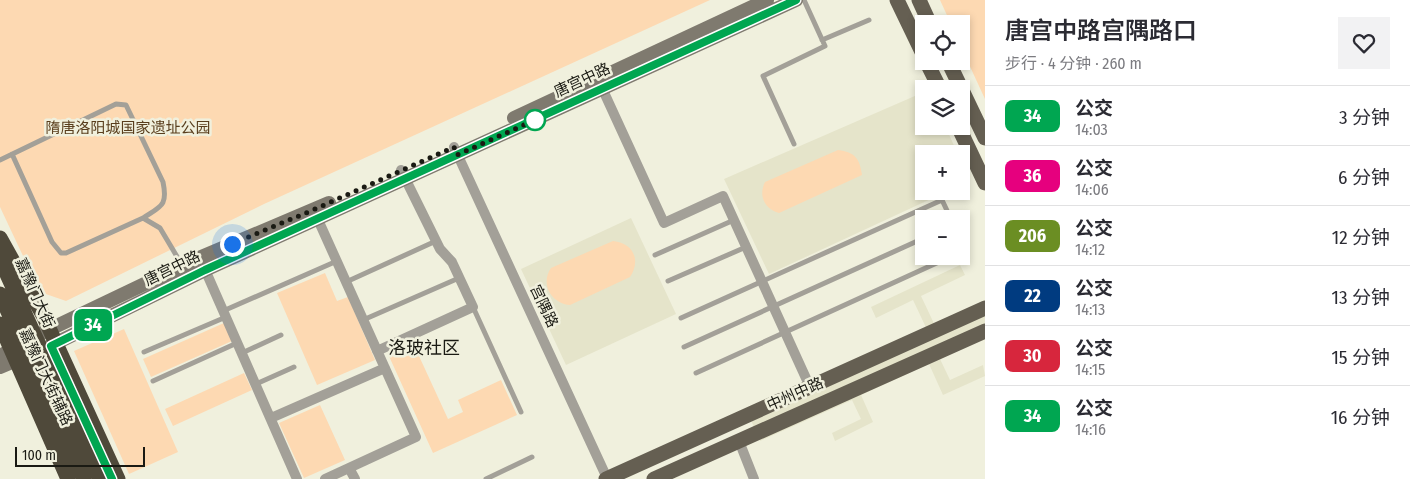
<!DOCTYPE html>
<html lang="zh">
<meta charset="utf-8">
<style>
body{margin:0;font-family:"Fira Sans Condensed","Noto Sans SC",sans-serif;background:#f2f2f3;color:#2b2b33;height:100vh;display:flex;flex-direction:column;font-size:19px;white-space:nowrap}
*{box-sizing:border-box;margin:0}
p{font-size:16px;color:#7c7c81}
.icon{flex:none;width:28px;height:28px;fill:none;stroke:currentColor;stroke-width:2;stroke-linecap:round;stroke-linejoin:round}
.map{position:relative;flex:1;overflow:hidden}
.sheet{display:flex;flex-direction:column;background:#fff;width:425px}
.sheet>*{flex:none}
.badge{padding:0 10px;border-radius:8px;font-size:18px;line-height:32px}
.buttons{position:absolute;left:915px;top:15px;display:grid;gap:10px}
.buttons a{display:grid;place-items:center;width:55px;height:55px;border-radius:0px;background:#fff;box-shadow:0 2px 8px #0003;font-size:25px}
.scale{position:absolute;left:15px;bottom:12px;width:130px;box-sizing:border-box;padding-left:5px;border:2px solid #1a1a13;border-top:0;font-size:14px;line-height:18px;white-space:nowrap;color:#1a1a13;-webkit-text-stroke:4px #f0f0dd;paint-order:stroke}
.you{position:absolute;width:25px;height:25px;margin:-12px;border:4px solid #fff;border-radius:50%;background:#1a73e8;box-shadow:0 0 0 8px #1a73e833}
.map>.badge{position:absolute;translate:-50% -50%;box-shadow:0 0 0 2px #fff}
.round{display:grid;place-items:center;flex:none;width:52px;height:52px;border-radius:0px;background:#f2f2f3}
.headline{display:flex;align-items:center;justify-content:space-between;height:85px;padding:0 20px}
h1{font-size:24px;font-weight:600;line-height:38px}
ul{padding:0;list-style:none}
li{display:flex;align-items:center;gap:15px;height:60px;padding:0 20px;border-top:1px solid #e1e1e2}
li div{flex:1}
li b{display:block;font-size:19px}
li em{font-style:normal}
li .badge{min-width:55px;font-weight:700;text-align:center}
main{display:flex;flex:1;min-height:0}
.map>svg:first-child{display:block}
.built{fill:#e5e4ca}
.green{fill:#fdd9b2}
.lines{fill:none;stroke-linecap:round;stroke-linejoin:round}
.lane{stroke:#a3a098;stroke-width:5}
.street{stroke:#a3a098;stroke-width:10}
.secondary{stroke:#7f7a6f;stroke-width:14}
.primary{stroke:#655f52;stroke-width:15}
.highway-bridge{stroke:#4f493a;stroke-width:15}
.line-casing{stroke:#fff;stroke-width:11}
.line{stroke:#00a651;stroke-width:8}
.walk{stroke:#1a1a13;stroke-width:5;stroke-dasharray:0 9}
.stop-dot{fill:#fff;stroke:#00a651;stroke-width:2.5}
.labels{text-anchor:middle;stroke-width:5;stroke-linejoin:round;paint-order:stroke}
.street-label{font-size:15px;fill:#1a1a13;stroke:#f0f0dd}
.park-label{font-size:15px;fill:#593e1d;stroke:#f0f0dd}
.quarter-label{font-size:18px;fill:#1a1a13;stroke:#f0f0dd}
</style>
<main>
<div class="map">
<svg width="985" height="479" viewBox="0 0 985 479">
<rect width="100%" height="100%" fill="#f0f0dd"/>
<!-- built -->
<path class="built" d="M 924,92 L 924,126 L 945,126 L 958,154 L 924,154 L 924,191 L 948,191 L 769,274 L 724,179 Z
M 631,218 L 676,314 L 566,365 L 521,269 Z
M 960,265 L 965,275 L 921,296 L 938,332 L 985,311 L 985,338 L 940,359 L 950,380 L 983,365 L 985,376 L 943,395 L 929,364 L 861,395 L 873,422 L 835,441 L 832,433 L 861,419 L 852,400 L 760,441 L 750,418 L 930,336 L 913,300 L 876,318 L 871,307 Z"/>
<!-- green -->
<path class="green" d="M 0,0 L 710,0 L 264,204 L 66,301 L 40,292 L 0,207 Z
M 940,0 L 985,0 L 985,99 L 961,47 L 961,24 L 951,24 Z
M 838,150 C 855,152 860,159 862,175 L 779,213 C 765,209 758,196 765,182 Z
M 613,241 C 634,243 641,261 630,277 L 570,305 C 551,303 540,284 551,268 Z
M 325,273 L 337,301 L 348,297 L 375,360 L 317,385 L 277,293 Z
M 224,323 L 232,341 L 151,377 L 143,359 Z
M 124,329 L 178,452 L 129,474 L 74,351 Z
M 413,343 L 448,419 L 463,412 L 458,400 L 501,380 L 517,415 L 433,453 L 388,354 Z
M 244,373 L 252,390 L 173,426 L 165,409 Z
M 320,405 L 345,460 L 304,478 L 279,423 Z"/>
<g class="lines">
<!-- lane -->
<path class="lane" d="M 822,40 L 869,20
M 794,144 L 763,76 L 825,46 L 804,0
M 12,154 L 52,242 L 61,253 L 66,253 L 143,218 L 160,228 L 182,265
M 0,160 L 116,104 L 126,105 L 163,182 C 168,206 161,206 143,218
M 961,239 L 967,250 L 961,252
M 655,255 L 734,220
M 668,281 L 746,247
M 346,282 L 436,241
M 473,307 L 521,412
M 223,311 L 337,261
M 681,318 L 942,200 L 951,219
M 363,320 L 459,278
M 684,347 L 924,238
M 144,352 L 226,317
M 242,353 L 281,335
M 696,373 L 952,256
M 153,381 L 237,343
M 256,384 L 294,367
M 486,479 L 532,457"/>
<!-- street -->
<path class="street" d="M 602,88 L 664,223 L 723,196 L 810,387
M 454,147 L 607,478
M 315,213 L 416,437 L 325,479
M 203,265 L 297,479
M 377,351 L 473,307 L 452,262 L 440,249 L 401,170
M 271,418 L 385,368
M 739,441 L 754,479
M 349,468 L 355,479"/>
<!-- secondary -->
<path class="secondary" d="M 514,118 L 767,0
M 46,348 L 205,270 L 796,0
M 0,356 L 44,332 L 199,258 L 329,203
M 0,367 L 26,356"/>
<!-- primary -->
<path class="primary" d="M 897,0 L 924,56
M 919,0 L 930,24
M 926,61 L 940,89
M 948,61 L 985,138
M 958,126 L 985,183
M 606,479 L 985,308
M 654,479 L 985,331"/>
<!-- highway-bridge -->
<path class="highway-bridge" d="M 0,238 L 43,315 L 118,479
M 0,259 L 100,479
M 0,294 L 84,479
M 0,324 L 68,479"/>
</g>
<g class="lines">
<!-- line casing -->
<g class="line-casing">
<path id="line" d="M 112,479 L 51,346 L 205,270 L 796,0"/>
</g>
<!-- line -->
<use href="#line" class="line"/>
<!-- walk -->
<path class="walk" d="M 232,244 L 313,210 L 454,147 L 457,155 L 535,120"/>
</g>
<!-- markers -->
<circle class="stop-dot" cx="535" cy="120" r="10"/>
<g class="labels">
<!-- street labels -->
<g class="street-label">
<text transform="translate(582 80) rotate(-25)" y="5">唐宫中路</text>
<text transform="translate(172 268) rotate(-26)" y="5">唐宫中路</text>
<text transform="translate(35 293) rotate(66)" y="5">嘉豫门大街</text>
<text transform="translate(544 306) rotate(65)" y="5">宫隅路</text>
<text transform="translate(46 377) rotate(65)" y="5">嘉豫门大街辅路</text>
<text transform="translate(795 394) rotate(-24)" y="5">中州中路</text>
</g>
<!-- park labels -->
<g class="park-label">
<text x="128" y="133">隋唐洛阳城国家遗址公园</text>
</g>
<!-- quarter labels -->
<g class="quarter-label">
<text x="424" y="354">洛玻社区</text>
</g>
</g>
</svg>
<div class="buttons">
<a><svg class="icon" aria-label="locate" viewBox="0 0 24 24"><circle cx="12" cy="12" r="6"/><path d="M12 2v4M12 18v4M2 12h4M18 12h4"/></svg></a>
<a><svg class="icon" aria-label="layers" viewBox="0 0 24 24"><path d="M12 4l9 5-9 5-9-5zM3 14l9 5 9-5"/></svg></a>
<a>+</a>
<a>−</a>
</div>
<div class="scale">100 m</div>
<div class="you" style="left:232px;top:244px"></div>
<b class="badge" style="left:93px;top:325px;background:#00a651;color:#fff">34</b>
</div>
<section class="sheet">
<div class="headline"><div><h1>唐宫中路宫隅路口</h1><p>步行 · 4 分钟 · 260 m</p></div><a class="round"><svg class="icon" aria-label="heart" viewBox="0 0 24 24"><path d="M12 20l-8-8c-3-5 5-10 8-4 3-6 11-1 8 4z"/></svg></a></div>
<ul>
<li><span class="badge" style="background:#00a651;color:#fff">34</span><div><b>公交</b><p>14:03</p></div><em>3 分钟</em></li>
<li><span class="badge" style="background:#e6007e;color:#fff">36</span><div><b>公交</b><p>14:06</p></div><em>6 分钟</em></li>
<li><span class="badge" style="background:#6b8e23;color:#fff">206</span><div><b>公交</b><p>14:12</p></div><em>12 分钟</em></li>
<li><span class="badge" style="background:#003b80;color:#fff">22</span><div><b>公交</b><p>14:13</p></div><em>13 分钟</em></li>
<li><span class="badge" style="background:#d7263d;color:#fff">30</span><div><b>公交</b><p>14:15</p></div><em>15 分钟</em></li>
<li><span class="badge" style="background:#00a651;color:#fff">34</span><div><b>公交</b><p>14:16</p></div><em>16 分钟</em></li>
</ul>
</section>
</main>
